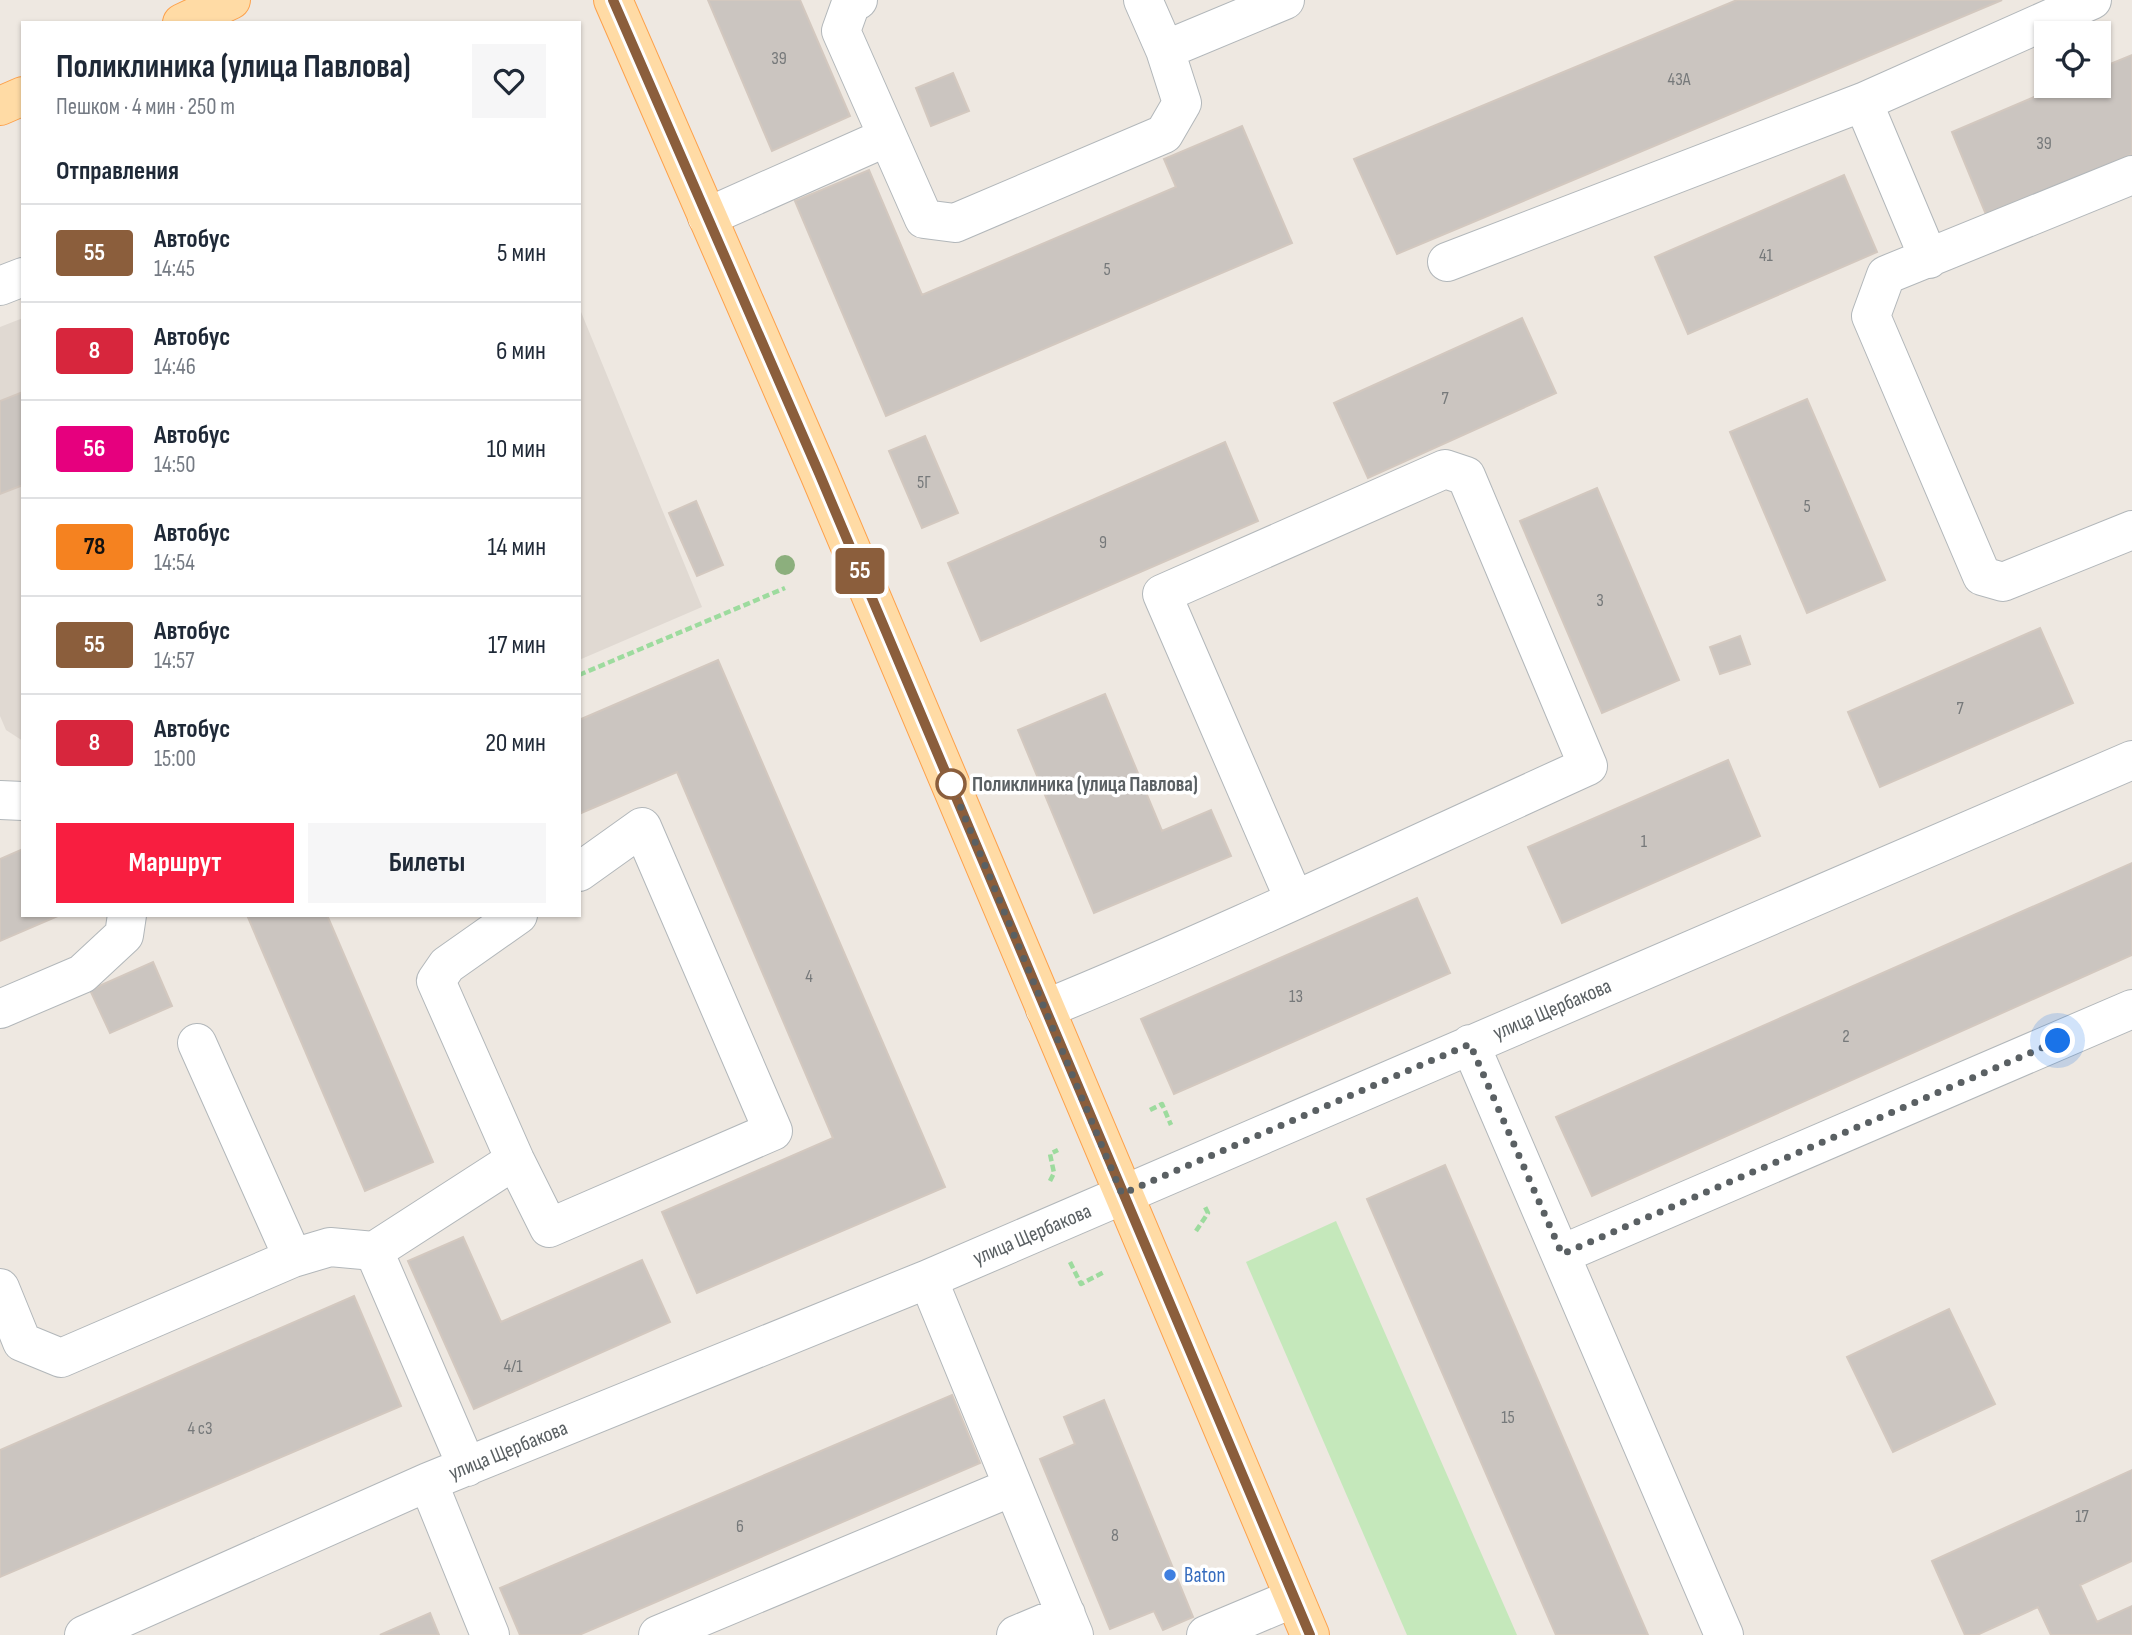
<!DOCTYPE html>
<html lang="ru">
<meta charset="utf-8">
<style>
body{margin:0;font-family:"Sofia Sans Condensed",sans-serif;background:#f6f6f7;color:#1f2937;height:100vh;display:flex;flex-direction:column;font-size:26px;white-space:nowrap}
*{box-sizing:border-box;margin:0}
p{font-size:23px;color:#747a83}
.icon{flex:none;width:38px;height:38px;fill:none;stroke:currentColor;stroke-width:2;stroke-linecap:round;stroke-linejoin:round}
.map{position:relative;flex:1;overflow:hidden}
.side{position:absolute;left:21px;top:21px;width:560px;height:896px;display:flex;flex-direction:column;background:#fff;border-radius:0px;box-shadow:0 2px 5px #0004}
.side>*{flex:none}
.badge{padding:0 14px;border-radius:5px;font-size:24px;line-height:46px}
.controls{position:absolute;left:2034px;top:21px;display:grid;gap:14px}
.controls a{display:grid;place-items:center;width:77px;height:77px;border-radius:0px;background:#fff;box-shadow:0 2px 5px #0004;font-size:35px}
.you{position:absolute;width:35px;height:35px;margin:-18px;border:5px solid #fff;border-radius:50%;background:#1a73e8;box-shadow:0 0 0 10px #1a73e833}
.map>.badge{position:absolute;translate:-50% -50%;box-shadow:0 0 0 4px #fff}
h2{padding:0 35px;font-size:26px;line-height:63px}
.round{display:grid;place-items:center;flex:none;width:74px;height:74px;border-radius:0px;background:#f6f6f7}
.head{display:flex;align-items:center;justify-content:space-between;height:119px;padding:0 35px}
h1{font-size:33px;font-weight:700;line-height:52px}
.button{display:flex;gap:14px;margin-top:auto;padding:14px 35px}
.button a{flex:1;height:80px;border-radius:0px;background:#f81e40;color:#fff;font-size:28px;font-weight:700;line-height:80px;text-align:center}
.button a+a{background:#f6f6f7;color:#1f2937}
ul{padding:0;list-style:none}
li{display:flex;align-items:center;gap:21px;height:98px;padding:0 35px;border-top:2px solid #e0e1e3}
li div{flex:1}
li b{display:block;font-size:26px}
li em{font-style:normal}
li .badge{min-width:77px;font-weight:700;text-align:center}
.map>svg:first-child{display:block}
.education{fill:#e0d9d2}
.green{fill:#c5e8bb}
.building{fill:#cbc5c0;stroke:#d3c8bf;stroke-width:2}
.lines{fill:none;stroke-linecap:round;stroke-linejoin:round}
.minor-casing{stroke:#b2b7ba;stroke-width:40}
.major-casing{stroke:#fda14b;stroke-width:40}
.path{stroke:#9ddb9e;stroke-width:4.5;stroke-dasharray:7 3.5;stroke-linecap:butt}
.minor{stroke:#fff;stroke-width:38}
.major{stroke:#ffdba5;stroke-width:38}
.tree{fill:#8caf7d}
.line-casing{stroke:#fff;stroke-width:16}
.line{stroke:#8b5e3c;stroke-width:10}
.walk{stroke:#5a6063;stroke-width:7;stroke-dasharray:0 12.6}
.stop-dot{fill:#fff;stroke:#8b5e3c;stroke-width:3.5}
.shop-dot{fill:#3f7fe0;stroke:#fff;stroke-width:2.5}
.labels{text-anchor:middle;stroke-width:7;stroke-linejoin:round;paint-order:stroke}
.number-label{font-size:18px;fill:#76797a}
.stop-label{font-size:21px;font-weight:bold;fill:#5a6063;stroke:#fff;text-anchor:start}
.street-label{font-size:21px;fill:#5a6063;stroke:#fff}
.shop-label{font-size:21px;fill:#366cbe;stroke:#fff;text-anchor:start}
</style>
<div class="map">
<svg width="2132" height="1635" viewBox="0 0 2132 1635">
<rect width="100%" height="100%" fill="#eee8e1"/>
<!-- education -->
<path class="education" d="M 579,307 L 702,607 L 579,660 Z
M 23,318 L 23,741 L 6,730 L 0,716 L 0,327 Z"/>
<!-- green -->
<path class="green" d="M 1336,1221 L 1517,1635 L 1407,1635 L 1246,1262 Z"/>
<!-- building -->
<path class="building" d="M 708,0 L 800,0 L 850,116 L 772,151 Z
M 1737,0 L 2002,0 L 1397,254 L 1354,159 Z
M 2132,55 L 2132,154 L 1987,217 L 1952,132 L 2060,86 L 2098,86 L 2098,69 Z
M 953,73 L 969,111 L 931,126 L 916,88 Z
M 1242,126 L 1292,243 L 886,416 L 795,201 L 869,170 L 922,295 L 1176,187 L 1164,159 Z
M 1844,175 L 1877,252 L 1688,334 L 1655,257 Z
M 1522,318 L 1556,393 L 1368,478 L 1334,403 Z
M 23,392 L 23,485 L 0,494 L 0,401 Z
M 1807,399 L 1885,580 L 1807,613 L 1730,432 Z
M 925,436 L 958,513 L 922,528 L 889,451 Z
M 1225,442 L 1258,521 L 981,641 L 948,563 Z
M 1597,488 L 1679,680 L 1602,713 L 1520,521 Z
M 696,501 L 723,565 L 697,576 L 669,513 Z
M 2040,628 L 2073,703 L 1880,787 L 1848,712 Z
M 1740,636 L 1750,664 L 1720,674 L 1710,647 Z
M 718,660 L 945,1187 L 697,1293 L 662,1212 L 833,1138 L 677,772 L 579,814 L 579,720 Z
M 1105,694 L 1162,831 L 1211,810 L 1231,856 L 1094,913 L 1018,730 Z
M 1728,760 L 1760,836 L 1562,923 L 1528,847 Z
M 23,849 L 23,915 L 60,915 L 0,941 L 0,859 Z
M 2132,863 L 2132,955 L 1592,1196 L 1556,1117 Z
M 1417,898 L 1450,973 L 1174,1094 L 1141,1019 Z
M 247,915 L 327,915 L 433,1162 L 365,1191 Z
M 153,962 L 172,1006 L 110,1033 L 90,990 Z
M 1445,1165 L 1648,1635 L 1556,1635 L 1367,1199 Z
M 463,1237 L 501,1322 L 642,1260 L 670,1322 L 474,1409 L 408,1261 Z
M 354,1296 L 401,1406 L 0,1577 L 0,1450 Z
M 1949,1309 L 1995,1404 L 1893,1452 L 1847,1357 Z
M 952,1395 L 980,1463 L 579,1635 L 520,1635 L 500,1588 Z
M 1104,1400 L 1193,1617 L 1163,1630 L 1154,1611 L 1110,1629 L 1040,1459 L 1075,1444 L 1064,1417 Z
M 2132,1470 L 2132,1561 L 2080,1585 L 2097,1622 L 2132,1606 L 2132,1635 L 2051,1635 L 2038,1607 L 1977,1635 L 1965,1635 L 1932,1561 Z
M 430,1613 L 439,1635 L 380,1635 Z"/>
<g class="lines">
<!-- minor casing -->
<g class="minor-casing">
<path id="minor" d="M 858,0 L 851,3 L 841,31 L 924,219 L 955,223 L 1164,134 L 1182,103 L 1165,50 L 1143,0
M 1165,50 L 1285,0
M 1863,102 L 1929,259
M 2132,175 L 1886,275 L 1871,316 L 1982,576 L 2003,582 L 2132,530
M 707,217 L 887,137
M 1447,262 L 1863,102 L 2092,0
M 0,286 L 23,277
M 0,800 L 23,801
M 518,915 L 447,965 L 436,981 L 515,1160 L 549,1228 L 773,1131 L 642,827 L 579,872
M 0,1009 L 82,974 L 124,935 L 127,915
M 1045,1009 C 1228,934 1407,848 1588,766 L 1466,476 L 1445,469 L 1162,594 L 1294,899
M 197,1043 L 293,1258
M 1470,1044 L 1724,1635
M 374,1251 L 467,1467
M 1562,1254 L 2132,1009
M 928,1279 L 1074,1635
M 0,1288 L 22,1342 L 61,1358 L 293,1258 L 330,1247 L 374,1251 L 515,1160
M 428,1482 L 490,1635
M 84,1635 L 428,1482 L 928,1279 L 2132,760
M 658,1635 L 1012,1487
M 1016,1635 L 1066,1614
M 1206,1635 L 1294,1598"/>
</g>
<!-- major casing -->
<g class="major-casing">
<path id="major" d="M 613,0 L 819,473 L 1310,1635
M 182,23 L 231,0
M 0,106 L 23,96"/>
</g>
<!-- path -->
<path class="path" d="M 579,675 L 785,588
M 1150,1110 L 1162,1104 L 1171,1125
M 1050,1181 L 1054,1173 L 1050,1154 L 1058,1150
M 1196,1231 L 1208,1213 L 1204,1205
M 1070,1262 L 1081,1284 L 1104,1272"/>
<!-- minor -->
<use href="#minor" class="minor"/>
<!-- major -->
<use href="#major" class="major"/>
</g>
<!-- trees -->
<circle class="tree" cx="785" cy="565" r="10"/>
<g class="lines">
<!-- line casing -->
<g class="line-casing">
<path id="line" d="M 613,0 L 819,473 L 1310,1635"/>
</g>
<!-- line -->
<use href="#line" class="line"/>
<!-- walk -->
<path class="walk" d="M 951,784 L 1122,1194 L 1470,1044 L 1562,1254 L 2058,1041"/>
</g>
<!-- markers -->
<circle class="stop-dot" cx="951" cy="784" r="14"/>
<circle class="shop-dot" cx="1170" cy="1575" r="7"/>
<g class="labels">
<!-- number labels -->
<g class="number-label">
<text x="779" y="64">39</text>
<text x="1679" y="85">43А</text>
<text x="2044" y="149">39</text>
<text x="1766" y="261">41</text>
<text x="1107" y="275">5</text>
<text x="1445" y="404">7</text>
<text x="924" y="488">5Г</text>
<text x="1807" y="512">5</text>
<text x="1103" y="548">9</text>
<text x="1600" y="606">3</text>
<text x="1960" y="714">7</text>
<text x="1644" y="847">1</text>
<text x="809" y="982">4</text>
<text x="1296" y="1002">13</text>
<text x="1846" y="1042">2</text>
<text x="513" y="1372">4/1</text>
<text x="1508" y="1423">15</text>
<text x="200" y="1434">4 с3</text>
<text x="2082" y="1522">17</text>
<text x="740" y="1532">6</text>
<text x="1115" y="1541">8</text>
</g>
<!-- stop labels -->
<g class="stop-label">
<text x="972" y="791">Поликлиника (улица Павлова)</text>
</g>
<!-- street labels -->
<g class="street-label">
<text transform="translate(1552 1009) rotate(-23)" y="7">улица Щербакова</text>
<text transform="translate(1032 1234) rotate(-23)" y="7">улица Щербакова</text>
<text transform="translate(508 1450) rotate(-22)" y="7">улица Щербакова</text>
</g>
<!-- shop labels -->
<g class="shop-label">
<text x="1184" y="1582">Baton</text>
</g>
</g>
</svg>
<div class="controls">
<a><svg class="icon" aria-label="locate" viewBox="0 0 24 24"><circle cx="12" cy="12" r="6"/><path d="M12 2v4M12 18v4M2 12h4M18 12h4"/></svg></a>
</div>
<div class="you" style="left:2058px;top:1041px"></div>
<b class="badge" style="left:860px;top:571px;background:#8b5e3c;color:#fff">55</b>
<section class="side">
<div class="head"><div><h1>Поликлиника (улица Павлова)</h1><p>Пешком · 4 мин · 250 m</p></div><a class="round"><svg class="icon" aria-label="heart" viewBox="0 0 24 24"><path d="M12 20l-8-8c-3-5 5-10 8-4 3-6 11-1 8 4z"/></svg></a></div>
<h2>Отправления</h2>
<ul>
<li><span class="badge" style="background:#8b5e3c;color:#fff">55</span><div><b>Автобус</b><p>14:45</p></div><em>5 мин</em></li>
<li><span class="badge" style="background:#d7263d;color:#fff">8</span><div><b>Автобус</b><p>14:46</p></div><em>6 мин</em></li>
<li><span class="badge" style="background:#e6007e;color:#fff">56</span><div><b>Автобус</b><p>14:50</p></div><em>10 мин</em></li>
<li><span class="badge" style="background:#f58220;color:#111">78</span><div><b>Автобус</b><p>14:54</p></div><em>14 мин</em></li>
<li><span class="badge" style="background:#8b5e3c;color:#fff">55</span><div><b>Автобус</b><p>14:57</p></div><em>17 мин</em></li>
<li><span class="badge" style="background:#d7263d;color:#fff">8</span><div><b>Автобус</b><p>15:00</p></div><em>20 мин</em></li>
</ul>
<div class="button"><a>Маршрут</a><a>Билеты</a></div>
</section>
</div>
